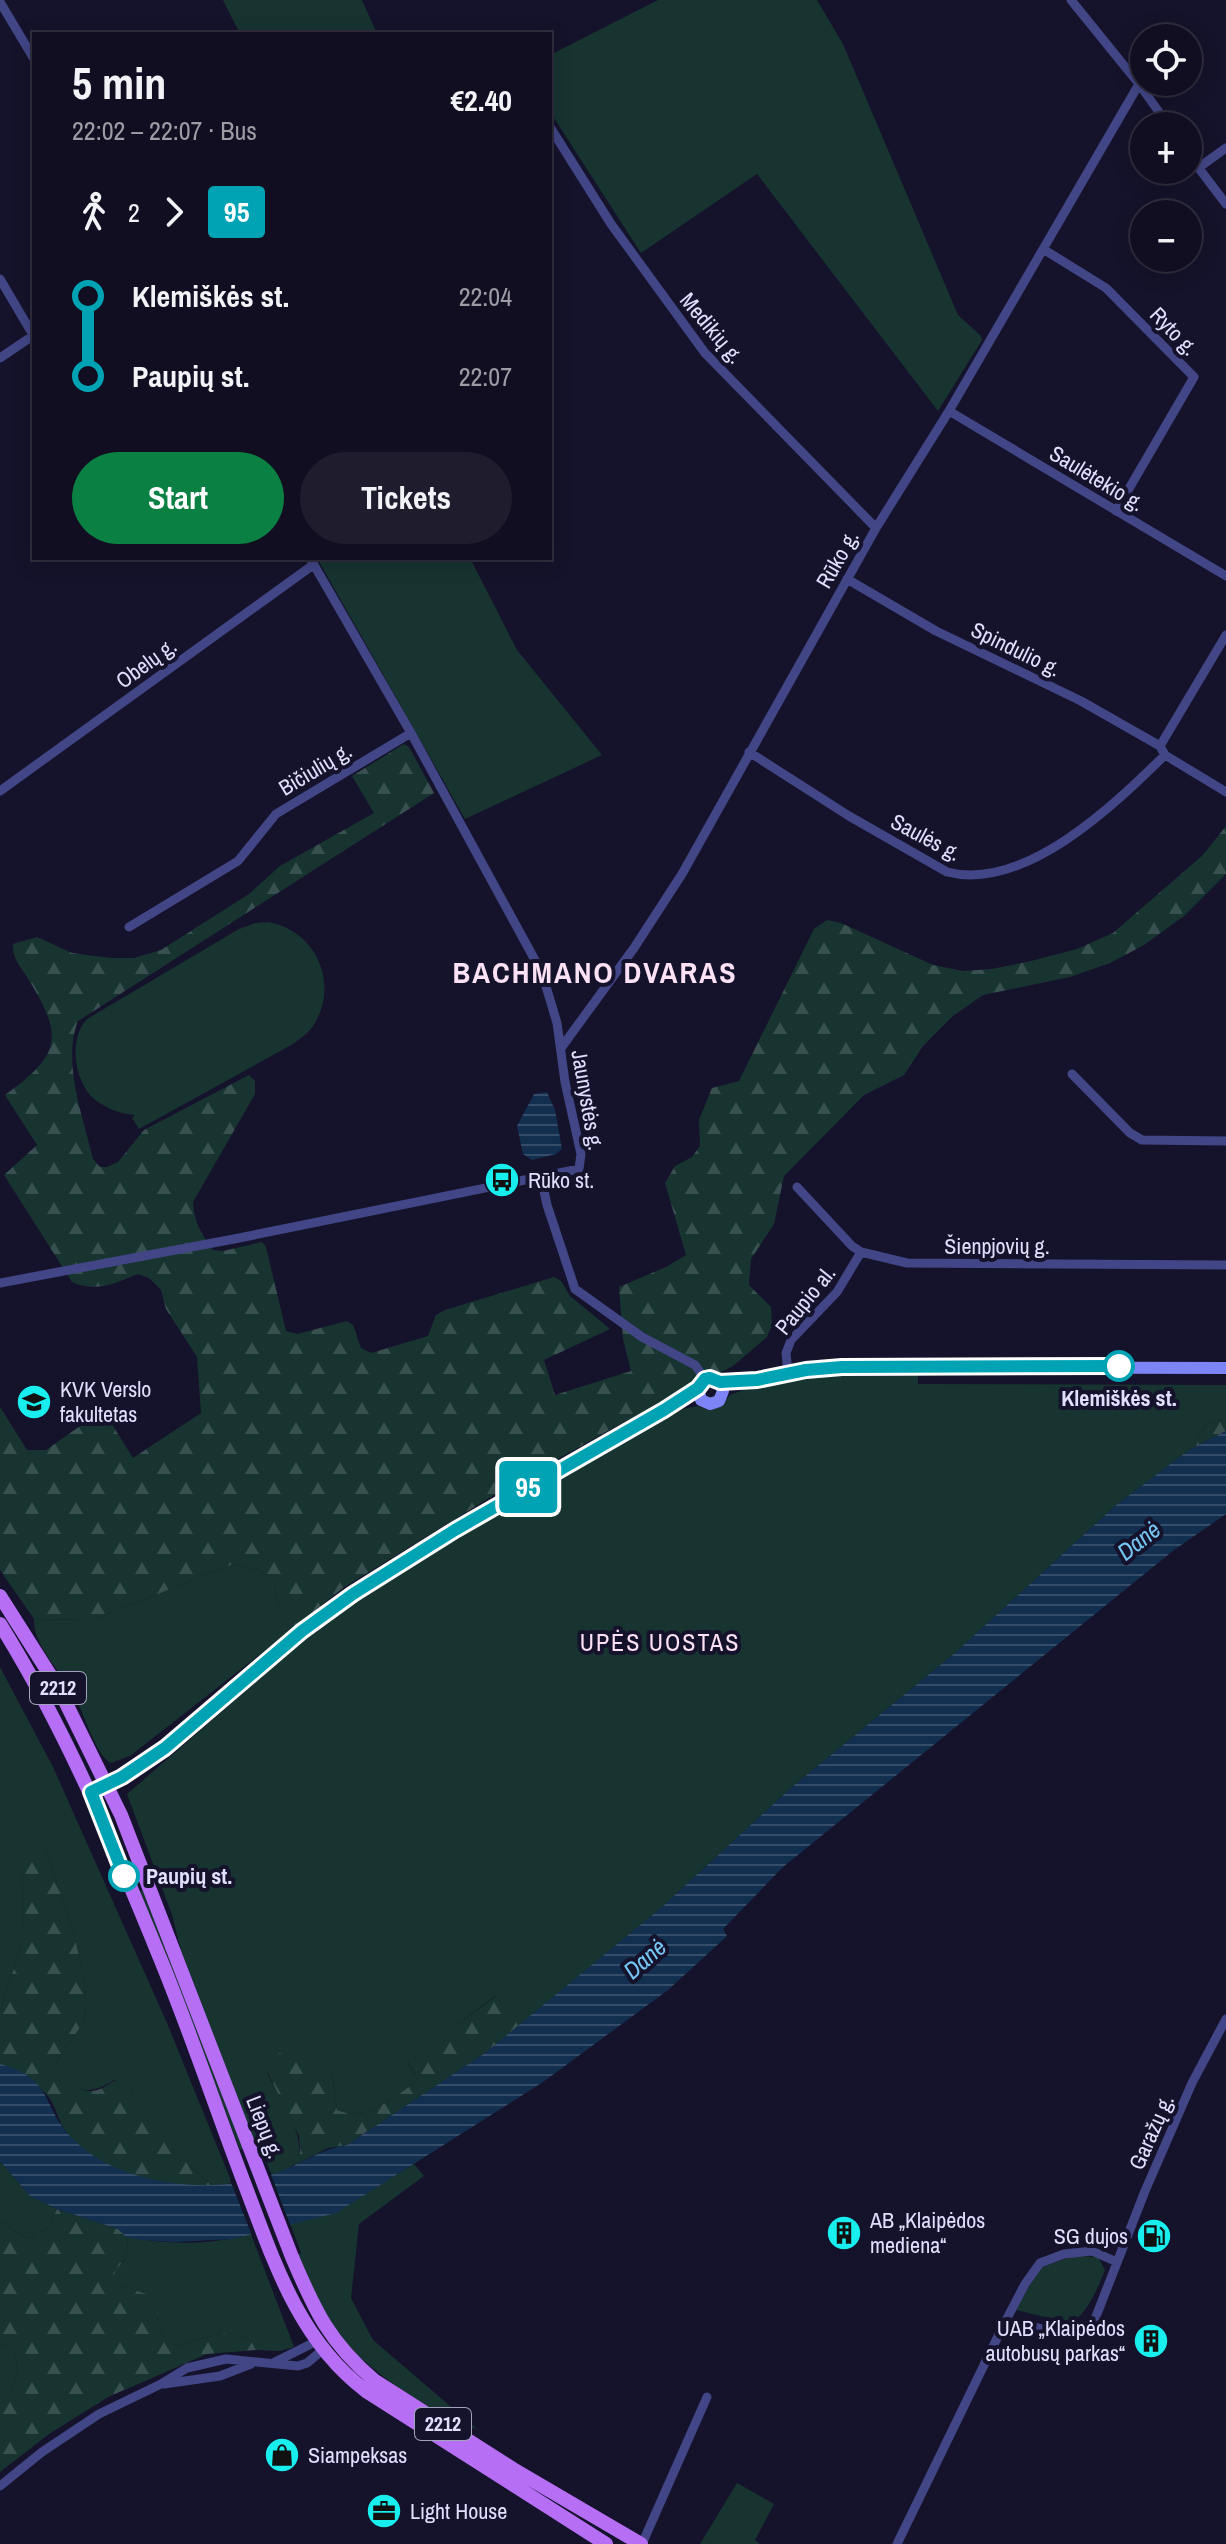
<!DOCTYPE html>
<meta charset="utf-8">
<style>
body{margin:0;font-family:"Archivo Narrow",sans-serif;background:#1e1c2d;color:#f1f3f6;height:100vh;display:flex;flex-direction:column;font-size:30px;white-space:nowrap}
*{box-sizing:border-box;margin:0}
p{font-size:26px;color:#9c9ca5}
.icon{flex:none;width:44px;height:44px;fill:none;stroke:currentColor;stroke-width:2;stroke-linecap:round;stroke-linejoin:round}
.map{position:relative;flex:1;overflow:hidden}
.side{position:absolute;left:32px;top:32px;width:520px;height:528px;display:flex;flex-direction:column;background:#100e20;border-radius:0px;box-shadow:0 4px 20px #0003,0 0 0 2px #302e3e}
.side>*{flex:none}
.badge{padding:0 16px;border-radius:6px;font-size:28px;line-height:52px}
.fabs{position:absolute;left:1130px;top:24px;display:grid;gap:16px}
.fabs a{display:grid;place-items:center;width:72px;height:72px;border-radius:50%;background:#100e20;box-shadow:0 4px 20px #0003,0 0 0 2px #302e3e;font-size:40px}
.map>.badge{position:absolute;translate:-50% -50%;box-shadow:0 0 0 4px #fff}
.legs{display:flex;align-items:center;gap:12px;height:88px;padding:0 40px;font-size:26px}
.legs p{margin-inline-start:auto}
.headline{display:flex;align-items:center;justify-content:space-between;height:136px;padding:0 40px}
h1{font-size:44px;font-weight:800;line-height:60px}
.button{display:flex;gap:16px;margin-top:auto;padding:16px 40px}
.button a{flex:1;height:92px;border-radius:48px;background:#0b8043;color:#fff;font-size:32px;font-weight:800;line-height:92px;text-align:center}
.button a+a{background:#1e1c2d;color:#f1f3f6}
ul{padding:0 40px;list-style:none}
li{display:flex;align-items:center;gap:28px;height:80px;font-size:30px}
li i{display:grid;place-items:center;width:12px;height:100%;margin:0 10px;background:currentColor}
li i::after{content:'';width:20px;height:20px;margin:-10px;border:6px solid;border-radius:50%;background:#100e20}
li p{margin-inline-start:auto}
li:first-child i{background:linear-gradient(#0000 50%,currentColor 0)}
li:last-child i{background:linear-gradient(currentColor 50%,#0000 0)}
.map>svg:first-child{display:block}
.grass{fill:#173431}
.forest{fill:url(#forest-firs)}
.water{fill:url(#water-rules)}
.pier{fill:#15132b}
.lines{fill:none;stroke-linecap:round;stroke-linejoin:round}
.minor{stroke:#424686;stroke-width:9}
.secondary{stroke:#7d85f6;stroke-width:12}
.primary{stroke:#b66ef5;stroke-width:14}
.line-1-casing{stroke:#fff;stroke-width:18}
.line-1{stroke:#00a3b4;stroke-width:12}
.stop-1-dot{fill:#fff;stroke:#00a3b4;stroke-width:4}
.labels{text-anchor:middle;stroke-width:8;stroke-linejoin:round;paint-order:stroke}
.shield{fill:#15132b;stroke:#a3a2be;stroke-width:2}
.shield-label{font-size:20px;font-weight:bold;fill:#e0dffd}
.street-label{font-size:22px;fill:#e0dffd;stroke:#15132b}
.poi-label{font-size:22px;fill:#e0dffd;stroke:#15132b;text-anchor:start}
.stop-label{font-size:22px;font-weight:bold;fill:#e0dffd;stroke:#15132b}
.water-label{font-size:24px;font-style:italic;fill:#75c6f5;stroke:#15132b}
.neighbourhood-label{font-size:24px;letter-spacing:2px;fill:#fde1f5;stroke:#15132b}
.district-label{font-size:30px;font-weight:bold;letter-spacing:2px;fill:#fde1f5;stroke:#15132b}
</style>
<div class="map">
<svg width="1226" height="2544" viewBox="0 0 1226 2544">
<defs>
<pattern id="forest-firs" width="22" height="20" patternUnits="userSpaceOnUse" patternTransform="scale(2)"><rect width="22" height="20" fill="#173431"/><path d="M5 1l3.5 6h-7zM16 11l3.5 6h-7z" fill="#385150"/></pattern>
<pattern id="water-rules" width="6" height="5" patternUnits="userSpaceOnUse" patternTransform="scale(2)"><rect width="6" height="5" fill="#132f4f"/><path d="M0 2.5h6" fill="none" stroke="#354d69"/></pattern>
</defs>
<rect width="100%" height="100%" fill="#15132b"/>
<!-- grass -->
<path class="grass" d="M 223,0 L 362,0 L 377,34 L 240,34 Z
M 658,0 L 817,0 L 843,44 L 958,315 L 981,336 L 982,340 L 938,411 L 757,174 L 641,253 L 550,112 L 550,55 Z
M 317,558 L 470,558 L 517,650 L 602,755 L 465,819 Z
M 268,922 C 315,930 339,981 315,1023 C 310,1032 301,1038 293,1044 L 139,1129 L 132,1118 L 135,1115 C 120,1114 101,1107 90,1095 C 74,1076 69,1038 87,1019 L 239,929 L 256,923 Z
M 918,1372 L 918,1384 L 1226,1385 L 1226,1418 L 1206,1424 L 1189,1450 L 1115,1506 L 955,1653 L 792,1787 L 662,1907 L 522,2023 L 495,1996 L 408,2063 L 418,2080 C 396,2096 366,2123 337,2110 L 332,2071 L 267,2073 C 278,2095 312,2142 294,2164 C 289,2170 278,2173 272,2176 L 259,2143 L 255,2144 L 185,1966 L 172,1915 L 127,1794 L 335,1614 L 522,1498 L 652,1424 L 683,1409 L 698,1406 L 707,1410 L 724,1402 L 730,1395 L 743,1390 L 792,1378 L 820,1374 Z
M 233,1564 L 260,1570 L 274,1583 L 279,1610 L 291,1630 L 130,1756 L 111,1763 C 96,1756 84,1713 75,1697 C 63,1673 33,1647 34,1619 L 93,1620 Z
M 0,1667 L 53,1767 L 167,2023 L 232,2183 L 214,2186 C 175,2159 153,2119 127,2081 L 114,2080 C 90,2097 67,2093 56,2063 C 63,2048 77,2036 83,2021 C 97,1987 57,1883 44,1847 L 23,1867 L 22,1944 L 0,2011 Z
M 143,1890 L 244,2148 L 240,2150 L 140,1891 Z
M 0,2161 L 30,2196 L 57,2209 L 48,2228 L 30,2238 L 21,2235 L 0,2221 Z
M 414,2164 L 424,2176 L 359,2224 L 351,2298 L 373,2340 L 477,2429 C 435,2417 357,2364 333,2327 C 318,2305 308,2279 297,2255 L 301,2253 L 290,2223 L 336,2212 Z
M 251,2234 L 294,2347 L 280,2351 L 256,2350 L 251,2340 L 223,2333 L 176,2346 L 162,2335 L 154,2297 L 115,2283 L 115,2270 L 126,2259 L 128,2237 C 167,2245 213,2245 251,2234 Z
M 1074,2256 L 1098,2257 L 1105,2270 C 1101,2281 1086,2316 1074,2320 C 1064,2324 1028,2312 1016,2310 L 1039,2268 Z
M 0,2343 L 15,2351 C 19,2374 18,2388 0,2404 Z
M 737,2483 L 774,2504 L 755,2540 L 760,2544 L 700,2544 Z"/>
<!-- forest -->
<path class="forest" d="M 404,744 L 409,747 L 434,793 L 78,1021 C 62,1062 83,1117 93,1159 L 100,1167 L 107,1167 L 118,1162 L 144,1130 L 249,1075 L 255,1081 L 255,1094 L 193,1202 C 194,1222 201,1234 213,1250 L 223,1251 L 262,1242 L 266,1247 L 286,1331 L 297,1334 L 347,1321 L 353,1325 L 361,1348 L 371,1353 L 428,1336 L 436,1315 L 445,1310 L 554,1277 L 561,1281 L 570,1296 L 610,1329 L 544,1360 L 555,1395 L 631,1371 L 623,1339 L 619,1287 L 666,1267 L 686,1255 L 665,1183 L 675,1166 L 692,1157 L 700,1146 L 699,1120 L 712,1088 L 739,1081 L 814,929 L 827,920 L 841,923 L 933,965 L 963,971 L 992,969 L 1031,961 L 1077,949 L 1113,933 L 1203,855 L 1226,826 L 1226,874 L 1184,916 L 1144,945 L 1110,963 L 1070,977 L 983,995 L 953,1016 L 923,1046 L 904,1075 L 864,1095 L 784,1176 L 774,1224 L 751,1259 L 749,1285 L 771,1307 L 772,1325 L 767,1337 L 733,1366 L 613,1428 L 499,1492 L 343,1588 L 291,1630 L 279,1610 L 274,1583 L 260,1570 L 233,1564 L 93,1620 L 34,1619 L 0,1570 L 0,1407 L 27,1450 L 46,1450 L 103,1410 L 133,1458 L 201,1413 L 197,1357 L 166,1309 L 161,1290 L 149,1278 L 138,1274 C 115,1283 97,1293 72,1282 L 4,1175 L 37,1145 L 5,1095 C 62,1054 64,1036 27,977 C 20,966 12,958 13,944 L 37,937 L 72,953 L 110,958 L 134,958 L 161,950 L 249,894 L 280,866 L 374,813 L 352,776 Z
M 1226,1418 L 1226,1431 L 1189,1450 L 1206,1424 Z
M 34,1846 L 44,1847 C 57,1883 97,1986 83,2021 C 77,2036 63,2048 56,2063 C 62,2079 78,2095 97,2090 C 109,2087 113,2076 127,2081 C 154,2119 175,2159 214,2186 C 167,2187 96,2173 67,2133 C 58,2122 56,2105 47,2095 C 36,2082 14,2073 0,2064 L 0,2011 L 22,1944 L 23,1867 L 27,1854 Z
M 496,1996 L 522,2023 L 485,2053 L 347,2145 L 328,2148 L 293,2166 L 300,2152 L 299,2136 L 263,2063 L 288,2048 L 332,2071 L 337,2110 C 366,2123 396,2096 418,2080 L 408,2062 Z
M 57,2209 L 118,2229 L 128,2237 L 126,2259 L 115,2270 L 115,2283 L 155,2297 L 162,2335 L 176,2346 L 223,2333 L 251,2340 L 256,2350 L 207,2354 L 108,2397 L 49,2434 L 0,2472 L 0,2404 C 18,2388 19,2374 15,2351 L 0,2343 L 0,2221 L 21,2235 L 30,2238 L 48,2228 Z"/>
<!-- water -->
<path class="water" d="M 547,1092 L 555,1110 L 562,1149 L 556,1154 L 532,1160 L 523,1154 L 517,1126 L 534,1094 Z
M 1226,1431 L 1226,1514 L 1174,1550 L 783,1867 L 723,1929 L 727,1936 L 668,1990 L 543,2082 L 336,2213 L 233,2239 L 174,2242 L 143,2240 L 126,2237 L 118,2229 L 57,2209 L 30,2196 L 0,2161 L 0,2064 C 56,2080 40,2106 73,2139 C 118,2186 215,2196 274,2174 C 300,2165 320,2149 347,2145 L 485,2053 L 662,1907 L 792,1787 L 955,1653 L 1115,1506 L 1189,1450 Z"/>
<!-- pier -->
<path class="pier" d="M 270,2172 L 291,2227 L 253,2238 L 230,2180 Z"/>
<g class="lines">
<!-- minor -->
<path class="minor" d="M 1071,0 L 1139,84 L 1169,126
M 0,2 L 34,59
M 550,127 L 611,224 L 705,353 L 876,528
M 1188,154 L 1226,204
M 1198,168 L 1226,148
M 1043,249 L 1106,288 L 1194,377 L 1116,511
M 0,279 L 33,335
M 0,358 L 34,335
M 949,411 L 1226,576
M 847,579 L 936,631 L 1081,701 L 1160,746 L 1165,755 L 1226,792
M 1160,746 L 1226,635
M 749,752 L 849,816 L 947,872 C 1025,892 1114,805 1165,755
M 0,791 L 313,565
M 129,927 L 238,861 L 276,814 L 411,733
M 561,1048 L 634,948 L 682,874 L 876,528 L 949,411 L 1139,84
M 1072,1074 L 1130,1133 L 1142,1140 L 1226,1141
M 541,1177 L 547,1205 L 575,1289 L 642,1337 L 695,1365 L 705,1379
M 797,1187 L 852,1246 L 861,1252 L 907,1263 L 1226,1265
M 0,1283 L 234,1239 L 579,1169 L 581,1154 L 565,1082 L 557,1023 L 542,973 L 411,733 L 310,558
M 788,1373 L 786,1353 L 791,1340 L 837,1292 L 861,1252
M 1002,2328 L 1025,2284 L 1040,2263 L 1064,2254 L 1092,2251 L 1117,2262
M 275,2362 L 319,2340
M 164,2384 L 220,2376 L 251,2364
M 0,2486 L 42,2452 L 99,2414 L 161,2384 L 187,2368 L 226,2359 L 298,2366 L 307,2363 L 325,2348
M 642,2544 L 707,2397
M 897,2544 L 1002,2328 C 1009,2327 1016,2325 1022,2325 C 1055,2328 1067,2347 1095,2319 L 1145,2191 L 1192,2083 L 1226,2019"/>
<!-- secondary -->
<path class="secondary" d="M 720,1382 L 723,1391 L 719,1401 L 710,1404 L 701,1400 L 698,1388 L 705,1379 L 720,1382 L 757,1380 L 806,1370 L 842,1367 L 1226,1368
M 91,1792 C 186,1749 253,1663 338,1604 C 424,1544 517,1493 608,1440 C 639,1423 669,1407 698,1388"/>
<!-- primary -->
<path class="primary" d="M 0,1596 L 59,1689 L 121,1815 L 292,2257 C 315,2311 329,2342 375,2381 L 513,2469 L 641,2544
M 0,1624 C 66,1730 113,1843 160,1958 C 190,2031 215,2106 243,2180 C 273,2258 297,2339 366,2391 L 606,2544"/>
</g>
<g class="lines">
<!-- line-1 casing -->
<g class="line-1-casing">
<path id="line-1" d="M 124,1876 L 91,1792 L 122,1777 L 165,1748 L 302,1631 L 353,1594 L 455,1530 L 664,1410 L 698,1388 L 705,1379 L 710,1378 L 720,1382 L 757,1380 L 806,1370 L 842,1367 L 1119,1366"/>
</g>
<!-- line-1 -->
<use href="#line-1" class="line-1"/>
</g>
<!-- icons -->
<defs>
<g id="bus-disc" transform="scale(1.8)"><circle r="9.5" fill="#19eeef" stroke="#15132b"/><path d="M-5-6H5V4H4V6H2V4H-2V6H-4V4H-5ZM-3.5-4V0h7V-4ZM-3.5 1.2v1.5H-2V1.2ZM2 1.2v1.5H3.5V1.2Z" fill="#111"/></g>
<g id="university-disc" transform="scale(1.8)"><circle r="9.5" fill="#19eeef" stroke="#15132b"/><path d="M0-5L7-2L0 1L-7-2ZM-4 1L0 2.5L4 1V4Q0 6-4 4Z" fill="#111"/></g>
<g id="building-disc" transform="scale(1.8)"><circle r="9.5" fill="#19eeef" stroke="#15132b"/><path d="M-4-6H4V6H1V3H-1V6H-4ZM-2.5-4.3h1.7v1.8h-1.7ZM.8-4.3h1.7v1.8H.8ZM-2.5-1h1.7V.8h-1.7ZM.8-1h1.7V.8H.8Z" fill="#111"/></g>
<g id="fuel-disc" transform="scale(1.8)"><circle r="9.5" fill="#19eeef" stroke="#15132b"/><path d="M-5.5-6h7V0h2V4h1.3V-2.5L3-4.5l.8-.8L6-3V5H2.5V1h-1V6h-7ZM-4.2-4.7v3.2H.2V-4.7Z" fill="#111"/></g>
<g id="shop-disc" transform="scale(1.8)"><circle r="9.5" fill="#19eeef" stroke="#15132b"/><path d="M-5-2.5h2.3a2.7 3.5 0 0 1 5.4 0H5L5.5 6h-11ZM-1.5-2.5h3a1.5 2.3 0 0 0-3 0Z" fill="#111"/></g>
<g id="office-disc" transform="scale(1.8)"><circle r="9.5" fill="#19eeef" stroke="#15132b"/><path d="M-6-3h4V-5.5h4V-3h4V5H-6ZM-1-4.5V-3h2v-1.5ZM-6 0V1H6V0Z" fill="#111"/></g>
</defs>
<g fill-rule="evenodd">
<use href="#bus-disc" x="502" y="1180"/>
<use href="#university-disc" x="34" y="1402"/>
<use href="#building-disc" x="844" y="2233"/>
<use href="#fuel-disc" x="1154" y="2236"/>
<use href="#building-disc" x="1151" y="2341"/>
<use href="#shop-disc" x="282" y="2455"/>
<use href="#office-disc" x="384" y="2511"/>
</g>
<!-- markers -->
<g class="stop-1-dot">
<circle cx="1119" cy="1366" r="14"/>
<circle cx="124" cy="1876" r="14"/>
</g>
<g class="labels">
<!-- shield labels -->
<g class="shield">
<rect x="30" y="1672" width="56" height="32" rx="6"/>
<rect x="415" y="2408" width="56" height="32" rx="6"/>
</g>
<g class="shield-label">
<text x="58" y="1695">2212</text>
<text x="443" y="2431">2212</text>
</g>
<!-- street labels -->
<g class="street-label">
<text transform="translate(712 328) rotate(50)" y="8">Medikių g.</text>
<text transform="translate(1174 331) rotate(46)" y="8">Ryto g.</text>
<text transform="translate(1097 478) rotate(31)" y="8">Saulėtekio g.</text>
<text transform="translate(837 559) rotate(-60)" y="8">Rūko g.</text>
<text transform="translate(1016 649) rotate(26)" y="8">Spindulio g.</text>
<text transform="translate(146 663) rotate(-36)" y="8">Obelų g.</text>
<text transform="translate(315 769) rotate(-31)" y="8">Bičiulių g.</text>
<text transform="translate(926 837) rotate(28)" y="8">Saulės g.</text>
<text transform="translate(588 1100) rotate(80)" y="8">Jaunystės g.</text>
<text x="997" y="1254">Šienpjovių g.</text>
<text transform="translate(805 1300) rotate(-51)" y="8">Paupio al.</text>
<text transform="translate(265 2127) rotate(69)" y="8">Liepų g.</text>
<text transform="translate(1151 2132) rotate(-66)" y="8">Garažų g.</text>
</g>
<!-- poi labels -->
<g class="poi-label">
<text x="528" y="1188">Rūko st.</text>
<text x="60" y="1397">KVK Verslo<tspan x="60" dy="25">fakultetas</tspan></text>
<text x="870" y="2228">AB „Klaipėdos<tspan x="870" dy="25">mediena“</tspan></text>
<text x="1128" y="2244" text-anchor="end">SG dujos</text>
<text x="1125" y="2336" text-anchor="end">UAB „Klaipėdos<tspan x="1125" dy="25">autobusų parkas“</tspan></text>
<text x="308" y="2463">Siampeksas</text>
<text x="410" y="2519">Light House</text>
</g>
<!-- stop labels -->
<g class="stop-label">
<text x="1119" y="1406">Klemiškės st.</text>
<text x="146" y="1884" text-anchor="start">Paupių st.</text>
</g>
<!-- water labels -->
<g class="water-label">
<text transform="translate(1139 1541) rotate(-38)" y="8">Danė</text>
<text transform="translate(645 1959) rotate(-41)" y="8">Danė</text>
</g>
<!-- neighbourhood labels -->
<g class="neighbourhood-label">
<text x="660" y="1651">UPĖS UOSTAS</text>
</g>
<!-- district labels -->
<g class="district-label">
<text x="595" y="983">BACHMANO DVARAS</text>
</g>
</g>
</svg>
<div class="fabs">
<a><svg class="icon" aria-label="locate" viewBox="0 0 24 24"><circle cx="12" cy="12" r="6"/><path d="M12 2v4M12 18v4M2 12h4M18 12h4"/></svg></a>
<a>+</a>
<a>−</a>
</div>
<b class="badge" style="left:528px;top:1487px;background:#00a3b4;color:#fff">95</b>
<section class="side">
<div class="headline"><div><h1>5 min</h1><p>22:02 – 22:07 · Bus</p></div><b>€2.40</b></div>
<div class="legs"><svg class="icon" aria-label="walk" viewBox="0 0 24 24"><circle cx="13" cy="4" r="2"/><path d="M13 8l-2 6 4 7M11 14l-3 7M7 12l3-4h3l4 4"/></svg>2<svg class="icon" aria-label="forward" viewBox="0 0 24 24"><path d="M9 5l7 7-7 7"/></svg><b class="badge" style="background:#00a3b4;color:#fff">95</b></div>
<ul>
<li><i style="color:#00a3b4"></i><b>Klemiškės st.</b><p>22:04</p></li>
<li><i style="color:#00a3b4"></i><b>Paupių st.</b><p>22:07</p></li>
</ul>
<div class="button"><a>Start</a><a>Tickets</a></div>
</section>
</div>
